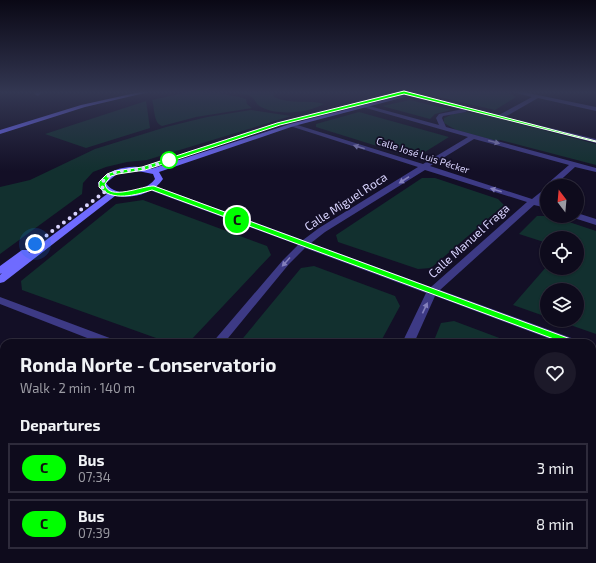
<!DOCTYPE html>
<meta charset="utf-8">
<style>
body{margin:0;font-family:"Exo 2",sans-serif;background:#1c1929;color:#f1f3f6;height:100vh;display:flex;flex-direction:column;font-size:15px;white-space:nowrap}
*{box-sizing:border-box;margin:0}
p{font-size:13px;color:#9b9ba3}
.icon{flex:none;width:22px;height:22px;fill:none;stroke:currentColor;stroke-width:2;stroke-linecap:round;stroke-linejoin:round}
.map{position:relative;flex:1;overflow:hidden}
.side{position:absolute;left:0px;top:339px;width:596px;height:224px;display:flex;flex-direction:column;background:#0e0b1c;border-radius:12px 12px 0 0;box-shadow:0 1px 3px #0004,0 0 0 1px #2e2b3b}
.side>*{flex:none}
.badge{padding:0 8px;border-radius:13px;font-size:14px;line-height:26px}
.needle{width:26px;rotate:344deg}
.controls{position:absolute;left:540px;top:179px;display:grid;gap:8px}
.controls a{display:grid;place-items:center;width:44px;height:44px;border-radius:50%;background:#0e0b1c;box-shadow:0 1px 3px #0004,0 0 0 1px #2e2b3b;font-size:20px}
.you{position:absolute;width:20px;height:20px;margin:-10px;border:3px solid #fff;border-radius:50%;background:#1a73e8;box-shadow:0 0 0 6px #1a73e833}
.map>.badge{position:absolute;translate:-50% -50%;box-shadow:0 0 0 2px #fff}
h2{padding:0 20px;font-size:15px;line-height:36px}
.round{display:grid;place-items:center;flex:none;width:42px;height:42px;border-radius:21px;background:#1c1929}
.headline{display:flex;align-items:center;justify-content:space-between;height:68px;padding:0 20px}
h1{font-size:19px;font-weight:700;line-height:30px}
ul{padding:0;list-style:none}
li{display:flex;align-items:center;gap:12px;height:50px;margin:0 8px 6px;padding:0 12px;border:2px solid #2e2b3b;border-radius:0px}
li div{flex:1}
li b{display:block;font-size:15px}
li em{font-style:normal}
li .badge{min-width:44px;font-weight:700;text-align:center}
.map>svg:first-child{display:block}
.green{fill:#12302f}
.lines{fill:none;stroke-linecap:round;stroke-linejoin:round}
.street{fill:#3d3a85;fill-rule:evenodd}
.secondary{fill:#6f6bff;fill-rule:evenodd}
.oneway{fill:#837fbc}
.line{fill:#0f0;stroke:#fff}
.walk{stroke:#d9d4ff;stroke-width:4;stroke-dasharray:0 7.2}
.stop-dot{fill:#fff;stroke:#0f0;stroke-width:2}
.labels{text-anchor:middle;stroke-width:3.5;stroke-linejoin:round;paint-order:stroke}
.far-street-label{font-size:10px;fill:#d9d4ff;stroke:#130f26}
.street-label{font-size:12px;fill:#d9d4ff;stroke:#130f26}
</style>
<div class="map">
<svg width="596" height="563" viewBox="0 0 596 563">
<rect width="100%" height="100%" fill="#130f26"/>
<!-- green -->
<path class="green" d="M 188,92 C 208,92 227,93 246,99 L 247,104 L 252,108 L 196,117 L 162,126 C 153,123 155,108 152,100 Z
M 229,92 L 273,92 L 274,97 C 291,105 307,99 324,104 C 307,113 279,116 261,107 C 255,104 255,97 248,95 C 242,93 235,93 229,92 Z
M 446,92 C 462,92 504,87 516,97 L 495,110 L 431,95 Z
M 410,100 L 451,110 L 435,114 L 430,119 L 382,106 Z
M 146,101 L 150,128 L 86,148 L 45,134 Z
M 251,110 L 291,116 L 147,160 L 127,162 L 106,167 L 93,172 L 83,183 L 82,194 L 0,254 L 0,187 L 30,180 L 95,149 L 166,127 L 207,117 Z
M 359,112 L 449,137 L 420,155 L 409,156 L 316,127 L 316,124 Z
M 468,112 L 483,114 L 596,144 L 596,165 L 500,140 L 497,141 L 456,130 L 444,123 L 444,118 L 453,114 Z
M 422,178 L 435,178 L 498,199 L 504,205 L 431,268 L 418,269 L 338,242 L 336,235 Z
M 143,200 L 267,246 L 271,255 L 191,340 L 170,343 L 22,290 L 21,281 L 116,204 Z
M 537,216 L 551,216 L 596,231 L 596,334 L 556,320 L 577,320 L 577,290 L 547,290 L 547,317 L 513,305 L 547,266 L 547,268 L 577,268 L 577,238 L 547,238 L 547,243 L 519,234 Z
M 314,266 L 395,296 L 400,306 L 380,343 L 239,343 L 301,268 Z
M 454,321 L 513,343 L 433,343 L 441,323 Z
M 592,372 L 596,374 L 596,501 L 592,500 Z
M 70,559 L 313,559 L 312,563 L 67,563 Z"/>
<g class="lines">
<!-- street -->
<path class="street" d="M 36,92 L 42,92 L 38,96 L 35,94 Z
M 402,92 L 499,115 L 532,97 L 513,92 L 523,92 L 596,107 L 596,111 L 538,98 L 505,117 L 596,139 L 596,143 L 467,110 L 466,112 L 443,116 L 442,118 L 446,127 L 596,168 L 596,172 L 575,167 L 554,186 L 547,186 L 547,193 L 539,201 L 547,203 L 547,208 L 534,205 L 440,290 L 577,340 L 579,343 L 561,343 L 435,296 L 414,343 L 402,343 L 426,293 L 305,248 L 289,264 L 224,343 L 212,343 L 283,260 L 298,245 L 149,190 L 149,186 L 155,186 L 303,240 L 319,228 L 418,167 L 290,126 L 290,124 L 294,124 L 423,164 L 468,137 L 359,106 L 362,104 L 439,125 L 436,118 L 439,114 L 463,109 L 402,94 ZM 474,139 L 569,165 L 547,184 L 547,187 L 532,199 L 430,166 ZM 425,170 L 527,202 L 431,287 L 311,243 L 325,232 Z
M 577,213 L 596,219 L 596,225 L 574,218 L 573,216 L 577,216 Z
M 0,297 L 115,340 L 117,343 L 100,343 L 0,304 Z
M 592,346 L 596,347 L 596,355 L 592,354 Z
M 592,519 L 596,521 L 596,537 L 592,535 Z"/>
<!-- secondary -->
<path class="secondary" d="M 140,92 L 149,92 L 85,107 L 0,134 L 0,130 L 81,105 Z
M 415,92 L 424,92 L 294,126 L 159,172 L 163,179 C 153,194 132,199 115,196 L 4,282 L 0,283 L 0,275 L 2,273 L 0,274 L 0,266 L 22,250 L 28,250 L 29,253 L 107,194 L 102,191 L 98,183 C 110,167 133,164 151,169 L 290,124 ZM 138,171 L 153,174 L 155,179 C 146,192 115,199 106,183 L 117,174 Z"/>
</g>
<!-- one-way arrows -->
<defs><path id="oneway-solid" d="M-6-.8H1V-3.2L6.5 0L1 3.2V.8H-6Z"/></defs>
<g class="oneway">
<use href="#oneway-solid" transform="translate(494 142) rotate(15)"/>
<use href="#oneway-solid" transform="translate(359 147) rotate(-162)"/>
<use href="#oneway-solid" transform="translate(404 180) rotate(147)"/>
<use href="#oneway-solid" transform="translate(496 190) rotate(-163)"/>
<use href="#oneway-solid" transform="translate(286 262) rotate(132)"/>
<use href="#oneway-solid" transform="translate(425 308) rotate(-65)"/>
</g>
<!-- sky -->
<linearGradient id="sky" x2="0" y2="1"><stop stop-color="#0a0815"/><stop offset="0.54" stop-color="#333752"/><stop offset="1" stop-color="#333752" stop-opacity="0"/></linearGradient>
<rect width="596" height="171" fill="url(#sky)"/>
<!-- line -->
<path class="line" d="M 404,91 L 596,141 L 596,142 L 404,94 L 280,125 L 145,170 L 118,174 L 111,176 L 105,184 C 108,202 144,185 154,186 L 576,341 L 576,345 L 570,345 L 152,190 C 136,195 112,202 99,187 L 99,182 L 107,174 L 115,171 L 142,167 L 277,123 Z"/>
<g class="lines">
<!-- walk -->
<path class="walk" d="M 35,244 L 106,191 L 102,187 L 102,183 C 111,167 130,172 145,168 C 153,166 161,163 169,160"/>
</g>
<!-- markers -->
<circle class="stop-dot" cx="169" cy="160" r="8"/>
<g class="labels">
<!-- far-street labels -->
<g class="far-street-label">
<text transform="translate(423 155) rotate(18)" y="4">Calle José Luis Pécker</text>
</g>
<!-- street labels -->
<g class="street-label">
<text transform="translate(346 202) rotate(-33)" y="4">Calle Miguel Roca</text>
<text transform="translate(469 241) rotate(-42)" y="4">Calle Manuel Fraga</text>
</g>
</g>
</svg>
<div class="controls">
<a><svg class="needle" viewBox="-14 -14 28 28"><path d="M0-13l5 13h-10z" fill="#e53935"/><path d="M0 13l5-13h-10z" fill="#9b9ba3"/></svg></a>
<a><svg class="icon" aria-label="locate" viewBox="0 0 24 24"><circle cx="12" cy="12" r="6"/><path d="M12 2v4M12 18v4M2 12h4M18 12h4"/></svg></a>
<a><svg class="icon" aria-label="layers" viewBox="0 0 24 24"><path d="M12 4l9 5-9 5-9-5zM3 14l9 5 9-5"/></svg></a>
</div>
<div class="you" style="left:35px;top:244px"></div>
<b class="badge" style="left:237px;top:220px;background:#0f0;color:#111">C</b>
<section class="side">
<div class="headline"><div><h1>Ronda Norte - Conservatorio</h1><p>Walk · 2 min · 140 m</p></div><a class="round"><svg class="icon" aria-label="heart" viewBox="0 0 24 24"><path d="M12 20l-8-8c-3-5 5-10 8-4 3-6 11-1 8 4z"/></svg></a></div>
<h2>Departures</h2>
<ul>
<li><span class="badge" style="background:#0f0;color:#111">C</span><div><b>Bus</b><p>07:34</p></div><em>3 min</em></li>
<li><span class="badge" style="background:#0f0;color:#111">C</span><div><b>Bus</b><p>07:39</p></div><em>8 min</em></li>
</ul>
</section>
</div>
